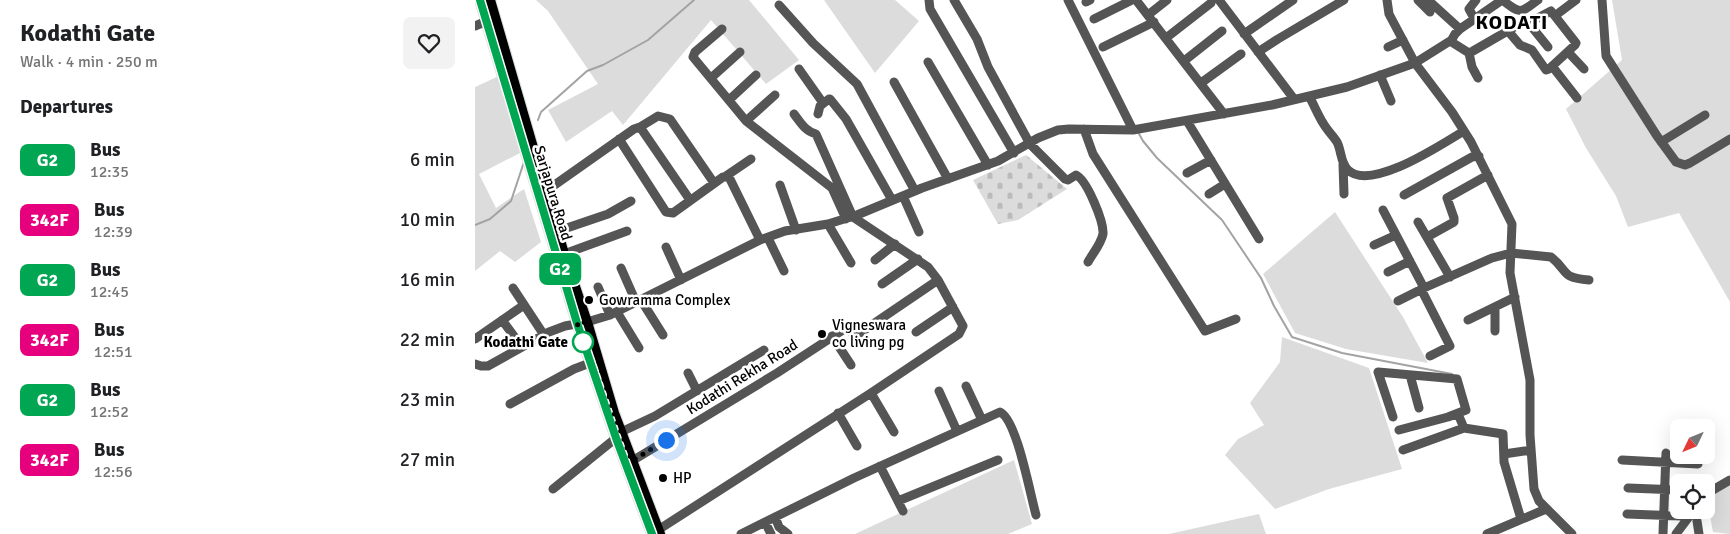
<!DOCTYPE html>
<meta charset="utf-8">
<style>
body{margin:0;font-family:Signika,sans-serif;background:#f2f2f2;color:#202124;height:100vh;display:flex;flex-direction:column;font-size:19px;white-space:nowrap}
*{box-sizing:border-box;margin:0}
p{font-size:16px;color:#757577}
.icon{flex:none;width:28px;height:28px;fill:none;stroke:currentColor;stroke-width:2;stroke-linecap:round;stroke-linejoin:round}
.map{position:relative;flex:1;overflow:hidden}
.drawer{display:flex;flex-direction:column;background:#fff;width:475px}
.drawer>*{flex:none}
.badge{padding:0 10px;border-radius:8px;font-size:18px;line-height:32px}
.needle{width:32px;rotate:227deg}
.buttons{position:absolute;left:1195px;top:419px;display:grid;gap:10px}
.buttons a{display:grid;place-items:center;width:45px;height:45px;border-radius:8px;background:#fff;box-shadow:0 5px 20px #0002;font-size:25px}
.you{position:absolute;width:25px;height:25px;margin:-12px;border:4px solid #fff;border-radius:50%;background:#1a73e8;box-shadow:0 0 0 8px #1a73e833}
.map>.badge{position:absolute;translate:-50% -50%;box-shadow:0 0 0 2px #fff}
h2{padding:0 20px;font-size:19px;line-height:45px}
.round{display:grid;place-items:center;flex:none;width:52px;height:52px;border-radius:8px;background:#f2f2f2}
.overview{display:flex;align-items:center;justify-content:space-between;height:85px;padding:0 20px}
h1{font-size:24px;font-weight:800;line-height:38px}
ul{padding:0;list-style:none}
li{display:flex;align-items:center;gap:15px;height:60px;padding:0 20px}
li div{flex:1}
li b{display:block;font-size:19px}
li em{font-style:normal}
li .badge{min-width:55px;font-weight:700;text-align:center}
main{display:flex;flex:1;min-height:0}
.map>svg:first-child{display:block}
.grass{fill:#dcdcdc}
.cemetery{fill:url(#cemetery-stones)}
.lines{fill:none;stroke-linecap:round;stroke-linejoin:round}
.stream{stroke:#a3a3a3;stroke-width:2}
.major-casing{stroke:#dbdbdb;stroke-width:12}
.minor{stroke:#555;stroke-width:9}
.major{stroke:#000;stroke-width:10}
.line-casing{stroke:#fff;stroke-width:11}
.line{stroke:#00a651;stroke-width:8}
.walk{stroke:#000;stroke-width:5;stroke-dasharray:0 9}
.poi-dot{fill:#000;stroke:#fff;stroke-width:2}
.stop-dot{fill:#fff;stroke:#00a651;stroke-width:2.5}
.labels{text-anchor:middle;stroke-width:5;stroke-linejoin:round;paint-order:stroke}
.street-label{font-size:15px;fill:#000;stroke:#fff}
.poi-label{font-size:15px;fill:#000;stroke:#fff;text-anchor:start}
.stop-label{font-size:15px;font-weight:bold;fill:#000;stroke:#fff;text-anchor:end}
.district-label{font-size:20px;font-weight:bold;letter-spacing:1px;fill:#000;stroke:#fff}
</style>
<main>
<section class="drawer">
<div class="overview"><div><h1>Kodathi Gate</h1><p>Walk · 4 min · 250 m</p></div><a class="round"><svg class="icon" aria-label="heart" viewBox="0 0 24 24"><path d="M12 20l-8-8c-3-5 5-10 8-4 3-6 11-1 8 4z"/></svg></a></div>
<h2>Departures</h2>
<ul>
<li><span class="badge" style="background:#00a651;color:#fff">G2</span><div><b>Bus</b><p>12:35</p></div><em>6 min</em></li>
<li><span class="badge" style="background:#e6007e;color:#fff">342F</span><div><b>Bus</b><p>12:39</p></div><em>10 min</em></li>
<li><span class="badge" style="background:#00a651;color:#fff">G2</span><div><b>Bus</b><p>12:45</p></div><em>16 min</em></li>
<li><span class="badge" style="background:#e6007e;color:#fff">342F</span><div><b>Bus</b><p>12:51</p></div><em>22 min</em></li>
<li><span class="badge" style="background:#00a651;color:#fff">G2</span><div><b>Bus</b><p>12:52</p></div><em>23 min</em></li>
<li><span class="badge" style="background:#e6007e;color:#fff">342F</span><div><b>Bus</b><p>12:56</p></div><em>27 min</em></li>
</ul>
</section>
<div class="map">
<svg width="1255" height="534" viewBox="0 0 1255 534">
<defs>
<pattern id="cemetery-stones" width="16" height="16" patternUnits="userSpaceOnUse" patternTransform="scale(1.25)"><rect width="16" height="16" fill="#dcdcdc"/><path d="M2 7V4a2 2 0 0 1 4 0v3zM10 15v-3a2 2 0 0 1 4 0v3z" fill="#bbb"/></pattern>
</defs>
<rect width="100%" height="100%" fill="#fff"/>
<!-- grass -->
<path class="grass" d="M 61,0 L 274,0 L 324,60 L 291,84 L 236,20 L 148,125 L 137,111 L 91,142 L 73,110 L 123,84 L 73,11 Z
M 349,0 L 420,0 L 444,21 L 400,73 Z
M 1137,0 L 1255,0 L 1255,302 L 1204,213 L 1153,227 L 1141,196 L 1111,148 L 1091,109 L 1147,60 Z
M 24,76 L 45,153 L 4,174 L 21,208 L 49,189 L 66,242 L 40,262 L 25,251 L 0,271 L 0,87 Z
M 860,212 L 928,317 L 953,363 L 871,349 L 820,333 L 788,274 Z
M 807,337 L 894,368 L 927,469 L 854,489 L 800,509 L 750,455 L 763,439 L 789,425 L 775,403 L 805,362 Z
M 539,460 L 557,524 L 533,534 L 380,534 Z
M 1255,485 L 1255,534 L 1238,532 L 1232,499 Z
M 784,514 L 791,534 L 694,534 Z"/>
<!-- cemetery -->
<path class="cemetery" d="M 551,155 L 592,189 L 543,220 L 523,224 L 498,180 Z"/>
<g class="lines">
<!-- stream -->
<path class="stream" d="M 63,120 L 66,112 L 112,71 L 128,65 L 173,40 L 219,0
M 663,132 L 668,141 L 682,158 L 747,220 L 786,278 L 799,306 L 817,337 L 867,353 L 977,374
M 0,225 L 15,219 L 36,201 L 49,162"/>
<!-- major casing -->
<g class="major-casing">
<path id="major" d="M 5,0 L 102,323 L 141,438 L 177,534
M 15,0 L 89,254 L 112,322 L 139,413 L 185,534"/>
</g>
<!-- minor -->
<path class="minor" d="M 454,0 L 455,9 L 539,153
M 479,0 L 502,39 L 513,67 L 555,144 L 590,179 L 593,180 L 601,175 C 612,180 629,222 628,234 C 626,244 618,253 613,262
M 593,0 L 658,130
M 661,0 L 749,114
M 744,0 L 819,99
M 943,0 L 955,12
M 953,0 L 985,29
M 1027,0 C 1046,14 1044,14 1063,0
M 1127,0 L 1131,56 L 1182,136 L 1201,162 L 1210,165 L 1215,163 L 1255,139
M 611,2 L 615,0
M 304,5 L 338,43 L 382,84 L 440,191
M 673,15 L 692,0
M 1081,15 L 1101,0
M 999,18 L 994,9 L 1001,0
M 619,19 L 657,0
M 1052,21 L 1073,47
M 0,26 L 12,21
M 247,29 L 220,52 L 218,57 L 271,121 L 357,188 L 371,219
M 1033,31 L 1045,45 L 1057,50 L 1071,70 L 1074,69 L 1100,45 L 1101,43 L 1076,11 L 1061,19 L 1050,21 L 998,51 L 994,53 L 975,41 L 940,63 L 977,112 L 996,142 L 1037,224 L 1035,273 L 1055,380 L 1055,435 L 1059,489 L 1064,501 L 1097,534
M 769,34 L 818,0
M 691,38 L 736,3
M 976,41 L 980,34 L 985,29 L 1027,0
M 628,47 L 679,22
M 913,47 L 928,40
M 783,52 L 803,39 L 869,0
M 1093,52 L 1109,69
M 994,53 L 997,67 L 1003,78
M 709,61 L 747,31
M 453,62 L 513,165
M 1077,66 L 1102,98
M 324,69 L 348,103
M 905,75 L 916,101
M 236,78 L 265,52
M 419,82 L 473,179
M 726,83 L 766,54
M 834,96 C 839,105 843,115 848,123 C 852,130 858,136 862,142 C 867,152 865,162 873,170 C 896,192 967,144 989,131
M 254,100 L 281,75
M 343,114 L 345,106 L 354,99 L 355,99 L 371,119 L 417,200
M 271,121 L 300,95
M 712,121 L 784,239
M 165,127 L 215,200
M 609,129 L 618,154 L 730,331 L 761,319
M 144,139 L 191,212 L 198,213 L 248,177 L 254,177 L 285,240
M 1186,142 L 1230,115
M 868,164 L 869,194
M 712,173 L 736,160
M 251,176 L 276,159
M 305,185 L 321,230
M 71,191 L 159,129 L 165,127 L 183,116 L 195,119 L 239,183
M 734,194 L 750,184
M 929,195 L 997,157 L 1004,156
M 428,196 L 444,232
M 908,210 L 949,288 L 1017,258 L 1036,253 L 1076,257 C 1094,271 1085,278 1114,280
M 943,222 L 975,277
M 353,224 L 376,263
M 83,231 L 133,214 L 156,201
M 952,237 L 979,222 L 979,218 L 972,198 L 1013,175
M 293,238 L 309,271
M 899,245 L 921,235
M 191,247 L 206,280
M 89,254 L 152,231
M 400,260 L 420,244
M 146,268 L 161,302
M 913,272 L 935,261
M 407,284 L 443,259
M 123,287 L 135,315
M 38,288 L 69,335
M 946,289 L 975,346 L 955,356
M 166,300 L 188,335
M 923,301 L 949,288
M 1020,307 L 1020,331
M 142,312 L 164,348
M 27,320 L 47,347
M 993,320 L 1040,297
M 441,332 L 478,307
M 357,336 L 376,365
M 0,339 L 49,305
M 0,364 L 6,366 L 13,366 L 74,332 L 90,326 L 112,322 L 135,315 L 285,240 L 310,231 L 353,224 L 382,215 L 447,188 L 523,161 L 563,138 L 583,130 L 594,129 L 658,130 L 797,105 L 872,87 L 940,63 L 914,14 L 912,0
M 213,373 L 222,391
M 935,375 L 944,408
M 491,386 L 507,420
M 464,391 L 482,431
M 396,393 L 419,432
M 35,404 L 99,369 L 115,363
M 363,413 L 382,446
M 983,414 L 989,428 L 1028,434 L 1029,462 L 1046,519
M 918,417 L 903,372 L 982,379 L 991,410 L 973,417 L 924,430
M 146,432 L 180,416 L 289,350
M 928,450 L 989,428
M 1029,454 L 1056,450
M 1147,460 L 1223,464
M 157,461 L 302,373 L 371,328 C 376,329 376,336 382,335 L 463,280
M 405,466 L 428,511
M 1153,488 L 1204,490
M 78,489 L 141,438
M 1231,494 L 1255,480
M 423,501 L 523,460
M 1152,514 L 1206,516
M 300,517 L 304,527 L 313,534
M 1222,521 L 1224,534
M 290,522 L 296,534
M 183,530 L 396,393 L 484,334 L 488,326 L 463,280 L 453,267 L 378,217 L 341,134 C 330,131 326,123 319,114
M 266,534 L 379,478 L 525,412 C 542,420 555,494 561,515
M 1012,534 L 1071,509
M 1188,534 L 1191,453
M 1201,534 L 1219,510"/>
<!-- major -->
<use href="#major" class="major"/>
</g>
<g class="lines">
<!-- line casing -->
<g class="line-casing">
<path id="line" d="M 5,0 L 102,323 L 141,438 L 177,534"/>
</g>
<!-- line -->
<use href="#line" class="line"/>
<!-- walk -->
<path class="walk" d="M 108,342 L 102,323 L 112,322 L 139,413 L 157,461 L 191,440"/>
</g>
<!-- markers -->
<g class="poi-dot">
<circle cx="114" cy="300" r="5"/>
<circle cx="347" cy="334" r="5"/>
<circle cx="188" cy="478" r="5"/>
</g>
<circle class="stop-dot" cx="108" cy="342" r="10"/>
<g class="labels">
<!-- street labels -->
<g class="street-label">
<text transform="translate(78 193) rotate(73)" y="5">Sarjapura Road</text>
<text transform="translate(267 377) rotate(-32)" y="5">Kodathi Rekha Road</text>
</g>
<!-- poi labels -->
<g class="poi-label">
<text x="124" y="305">Gowramma Complex</text>
<text x="357" y="330">Vigneswara<tspan x="357" dy="17">co living pg</tspan></text>
<text x="198" y="483">HP</text>
</g>
<!-- stop labels -->
<g class="stop-label">
<text x="93" y="347">Kodathi Gate</text>
</g>
<!-- district labels -->
<g class="district-label">
<text x="1037" y="29">KODATI</text>
</g>
</g>
</svg>
<div class="buttons">
<a><svg class="needle" viewBox="-14 -14 28 28"><path d="M0-13l5 13h-10z" fill="#e53935"/><path d="M0 13l5-13h-10z" fill="#757577"/></svg></a>
<a><svg class="icon" aria-label="locate" viewBox="0 0 24 24"><circle cx="12" cy="12" r="6"/><path d="M12 2v4M12 18v4M2 12h4M18 12h4"/></svg></a>
</div>
<div class="you" style="left:191px;top:440px"></div>
<b class="badge" style="left:85px;top:269px;background:#00a651;color:#fff">G2</b>
</div>
</main>
